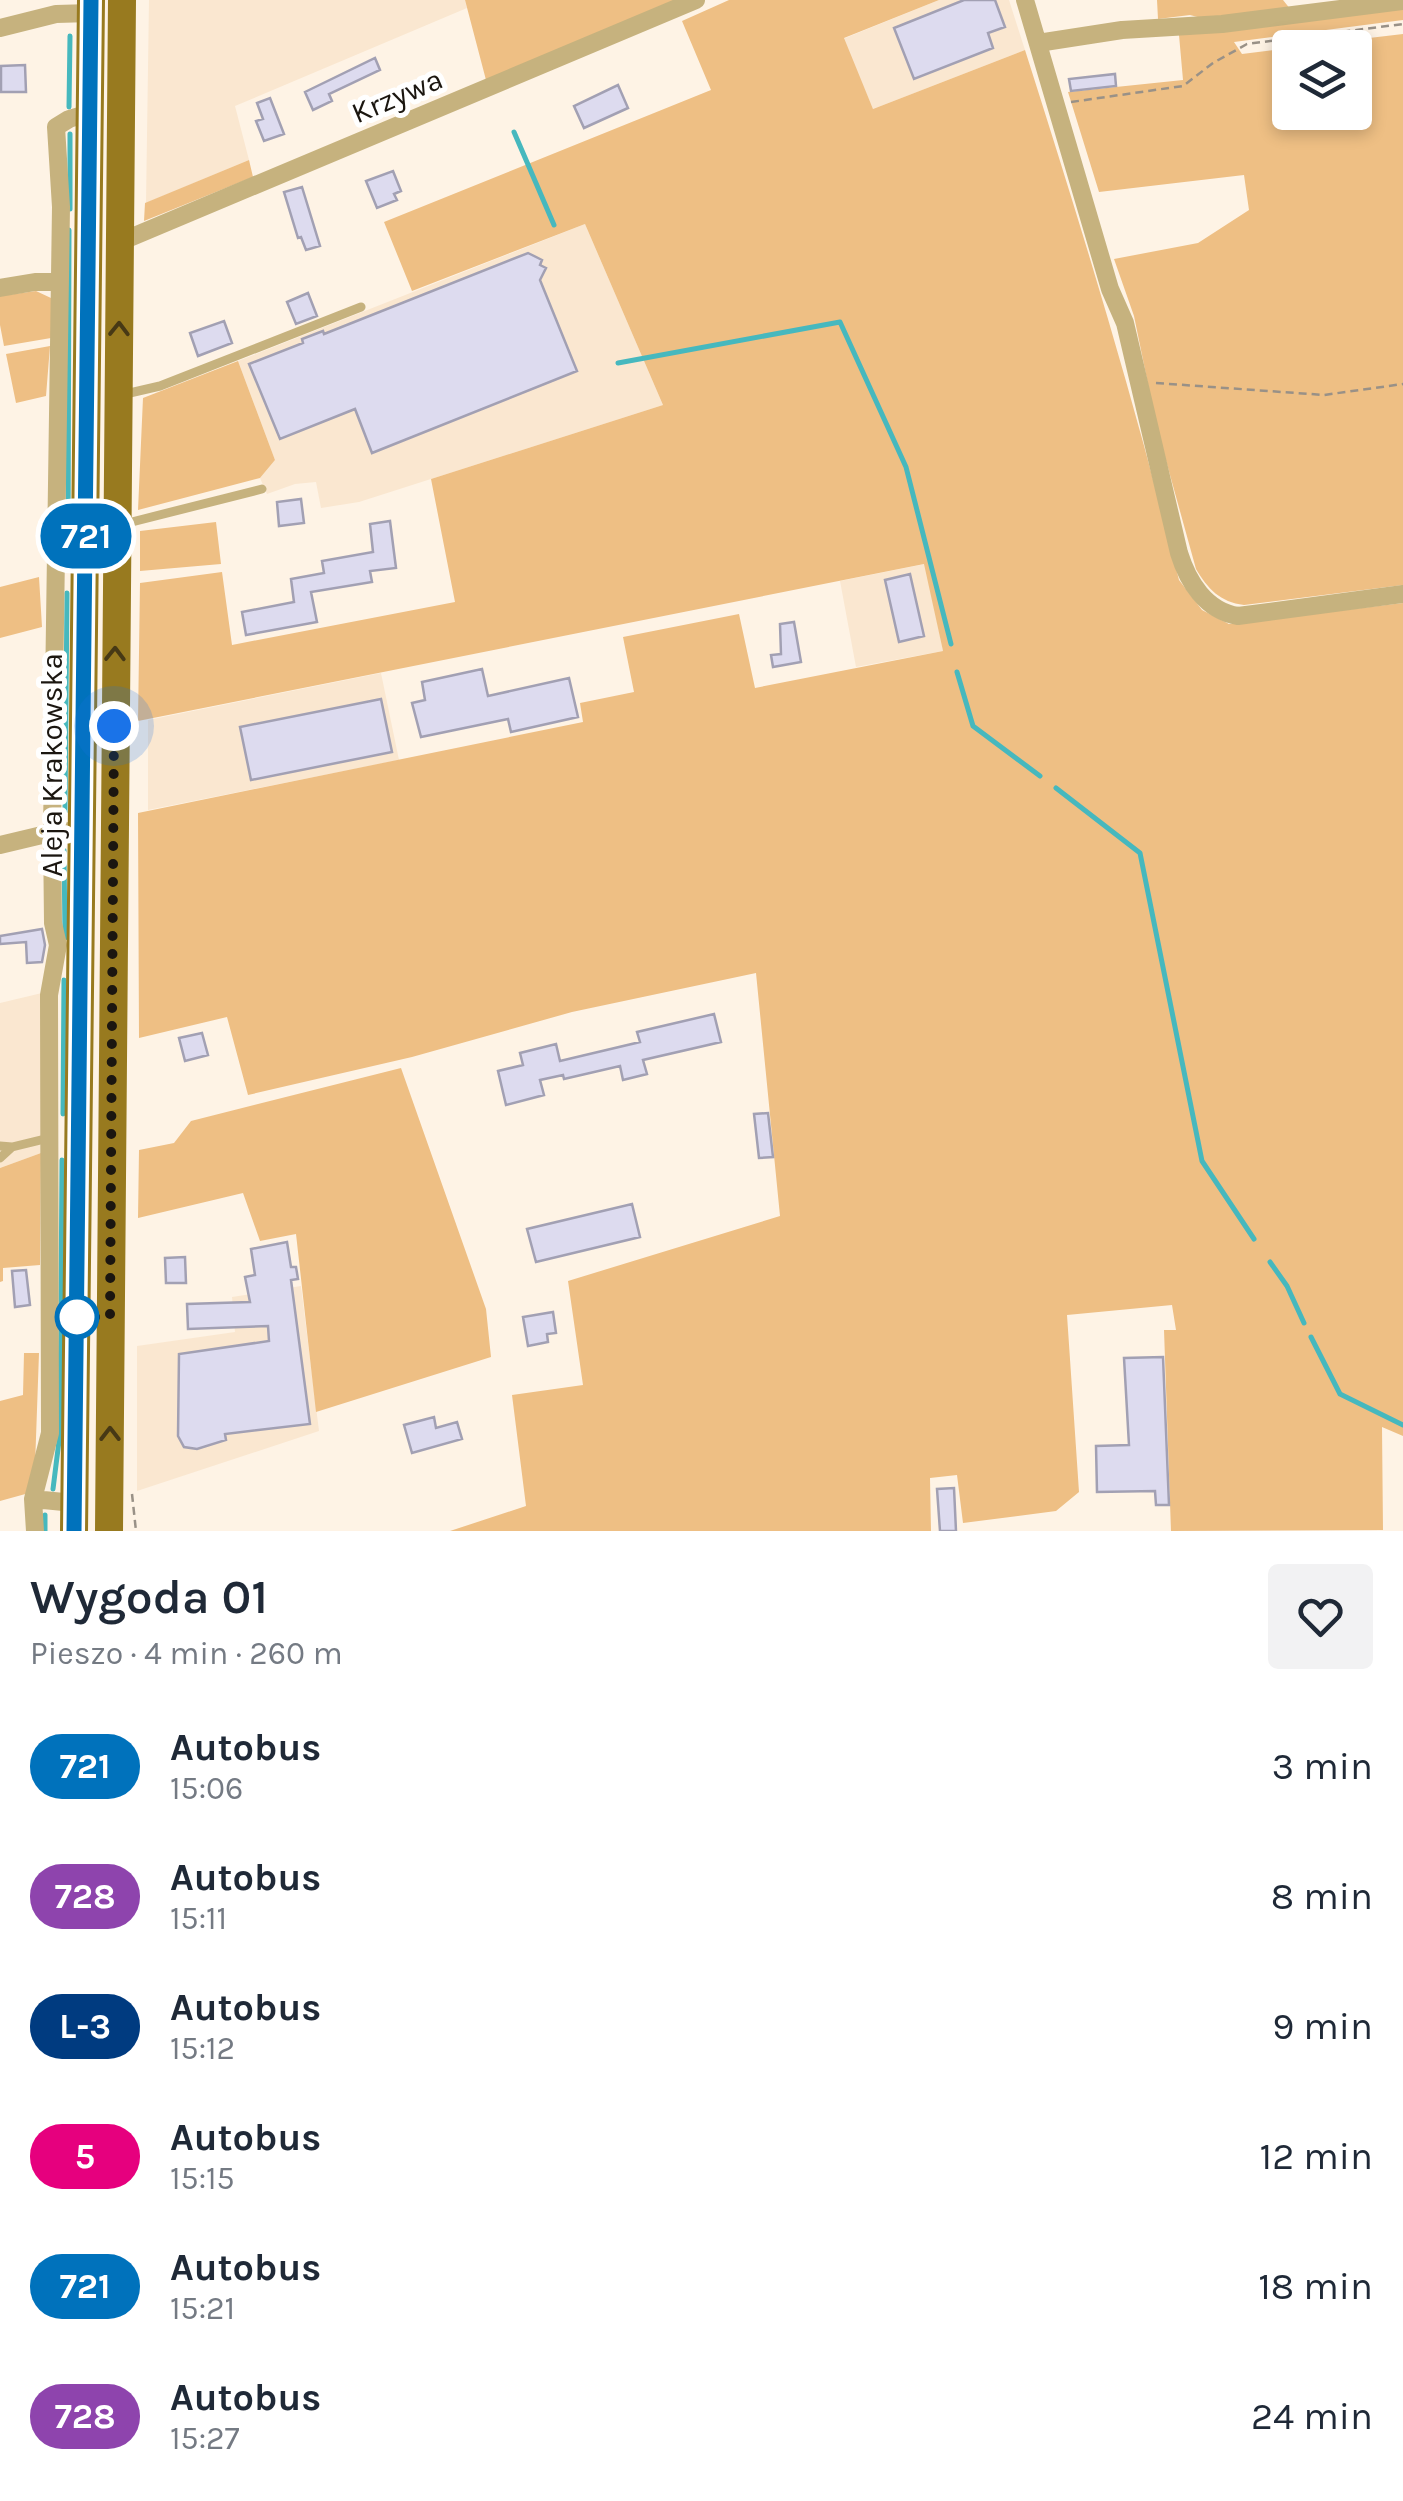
<!DOCTYPE html>
<html lang="pl">
<meta charset="utf-8">
<style>
body{margin:0;font-family:Karla,sans-serif;background:#f2f2f3;color:#1f2937;height:100vh;display:flex;flex-direction:column;font-size:38px;white-space:nowrap}
*{box-sizing:border-box;margin:0}
p{font-size:32px;color:#747a83}
.icon{flex:none;width:55px;height:55px;fill:none;stroke:currentColor;stroke-width:2;stroke-linecap:round;stroke-linejoin:round}
.map{position:relative;height:1531px;overflow:hidden}
.sheet{display:flex;flex-direction:column;background:#fff;flex:1}
.sheet>*{flex:none}
.badge{padding:0 20px;border-radius:32px;font-size:35px;line-height:65px}
.controls{position:absolute;left:1272px;top:30px;display:grid;gap:20px}
.controls a{display:grid;place-items:center;width:100px;height:100px;border-radius:10px;background:#fff;box-shadow:0 5px 15px #0003;font-size:50px}
.you{position:absolute;width:50px;height:50px;margin:-25px;border:8px solid #fff;border-radius:50%;background:#1a73e8;box-shadow:0 0 0 15px #1a73e833}
.map>.badge{position:absolute;translate:-50% -50%;box-shadow:0 0 0 5px #fff}
.round{display:grid;place-items:center;flex:none;width:105px;height:105px;border-radius:10px;background:#f2f2f3}
.headline{display:flex;align-items:center;justify-content:space-between;height:170px;padding:0 30px}
h1{font-size:48px;font-weight:600;line-height:75px}
ul{padding:0;list-style:none}
li{display:flex;align-items:center;gap:30px;height:130px;padding:0 30px}
li div{flex:1}
li b{display:block;font-size:38px}
li em{font-style:normal}
li .badge{min-width:110px;font-weight:700;text-align:center}
.map>svg:first-child{display:block}
.built{fill:#fae7d0}
.green{fill:#eebf84}
.lines{fill:none;stroke-linecap:round;stroke-linejoin:round}
.stream{stroke:#46b8be;stroke-width:5}
.building{fill:#dddbef;stroke:#a2a0b3;stroke-width:2.5}
.path{stroke:#999187;stroke-width:2.5;stroke-dasharray:8 5;stroke-linecap:butt}
.lane{stroke:#c6b27e;stroke-width:9}
.street{stroke:#c6b27e;stroke-width:18}
.primary{stroke:#987a1f;stroke-width:28}
.oneway{stroke:#473915}
.line-casing{stroke:#fff;stroke-width:22}
.line{stroke:#0072bc;stroke-width:15}
.walk{stroke:#1b1610;stroke-width:10;stroke-dasharray:0 18}
.stop-dot{fill:#fff;stroke:#0072bc;stroke-width:5}
.labels{text-anchor:middle;stroke-width:10;stroke-linejoin:round;paint-order:stroke}
.street-label{font-size:30px;fill:#1b1610;stroke:#fff}
</style>
<div class="map">
<svg width="1403" height="1531" viewBox="0 0 1403 1531">
<rect width="100%" height="100%" fill="#fef3e5"/>
<!-- built -->
<path class="built" d="M 149,0 L 465,0 L 467,8 L 235,106 L 249,160 L 146,203 Z
M 939,0 L 1009,0 L 1025,50 L 873,109 L 843,39 Z
M 585,224 L 663,405 L 359,502 L 321,508 L 316,482 L 295,484 L 267,494 L 260,478 L 275,460 L 238,361 Z
M 925,564 L 943,651 L 856,667 L 840,581 Z
M 381,673 L 399,760 L 148,810 L 148,720 Z
M 42,993 L 41,1153 L 0,1168 L 0,1003 Z
M 301,1286 L 319,1431 L 137,1491 L 137,1346 L 235,1332 L 232,1297 Z"/>
<!-- green -->
<path class="green" d="M 465,0 L 678,0 L 486,80 Z
M 729,0 L 939,0 L 844,38 L 873,109 L 1025,50 C 1081,226 1135,401 1179,580 L 1202,610 L 1229,624 L 1403,603 L 1403,1436 L 1382,1427 L 1383,1530 L 1171,1531 L 1164,1330 L 1176,1330 L 1172,1305 L 1067,1315 L 1079,1492 L 1056,1511 L 963,1523 L 957,1475 L 930,1478 L 931,1531 L 450,1531 L 526,1506 L 512,1395 L 583,1385 L 568,1281 L 780,1216 L 756,973 L 572,1012 L 412,1057 L 248,1095 L 227,1017 L 139,1038 L 138,813 L 583,722 L 580,703 L 634,692 L 623,637 L 739,614 L 755,688 L 943,651 L 924,564 L 138,721 L 140,583 L 222,572 L 232,645 L 455,602 L 431,479 L 663,405 L 585,224 L 412,291 L 384,222 L 711,90 L 682,21 Z
M 1157,0 L 1283,0 L 1291,10 L 1209,20 L 1190,15 L 1158,19 Z
M 1403,8 L 1403,20 L 1234,42 L 1242,54 L 1290,48 L 1290,112 L 1355,112 L 1355,48 L 1293,47 L 1403,34 L 1403,585 L 1244,605 C 1220,602 1208,589 1196,569 L 1157,428 L 1134,316 L 1114,259 L 1198,243 L 1249,210 L 1244,175 L 1099,192 L 1068,92 L 1183,80 L 1179,35 Z
M 249,160 L 253,177 L 144,221 L 145,203 Z
M 36,291 L 51,298 L 51,338 L 4,346 L 0,325 L 0,296 Z
M 50,346 L 46,396 L 16,403 L 6,354 Z
M 238,361 L 275,460 L 260,478 L 138,510 L 143,398 Z
M 216,522 L 221,564 L 140,571 L 140,531 Z
M 39,577 L 42,627 L 0,638 L 0,587 Z
M 401,1068 L 486,1309 L 491,1357 L 316,1412 L 296,1234 L 260,1241 L 243,1193 L 138,1218 L 139,1150 L 174,1143 L 191,1121 Z
M 41,1153 L 40,1265 L 3,1268 L 3,1281 L 0,1282 L 0,1168 Z
M 24,1353 L 39,1353 L 35,1466 L 29,1493 L 0,1501 L 0,1401 L 23,1395 Z"/>
<g class="lines">
<!-- stream -->
<path class="stream" d="M 69,107 L 70,36
M 514,132 L 554,225
M 70,209 L 70,134
M 618,363 L 840,322 L 906,467 L 951,644
M 68,557 L 69,230
M 957,672 L 973,726 L 1040,776
M 1056,788 L 1140,853 L 1202,1161 L 1254,1239
M 65,812 L 67,593
M 64,850 L 65,938
M 63,1114 L 64,980
M 1270,1262 L 1287,1286 L 1304,1323
M 61,1307 L 62,1160
M 1311,1337 L 1340,1394 L 1403,1425
M 53,1489 L 59,1441 L 61,1327
M 45,1515 L 45,1531"/>
</g>
<!-- building -->
<path class="building" d="M 964,0 L 995,0 L 1005,27 L 988,33 L 993,48 L 914,79 L 894,28 Z
M 375,58 L 380,70 L 329,94 L 332,101 L 313,110 L 305,92 Z
M 25,65 L 26,92 L 1,92 L 1,66 Z
M 1115,74 L 1116,86 L 1071,91 L 1069,79 Z
M 618,85 L 628,108 L 584,128 L 574,106 Z
M 270,98 L 284,134 L 264,141 L 256,121 L 263,119 L 257,103 Z
M 393,171 L 401,191 L 394,194 L 397,200 L 377,208 L 366,181 Z
M 302,187 L 320,246 L 306,250 L 301,237 L 298,238 L 284,192 Z
M 528,253 L 542,260 L 540,265 L 546,268 L 540,280 L 577,371 L 372,453 L 355,409 L 280,439 L 249,364 L 303,343 L 302,339 L 323,331 L 324,334 Z
M 308,293 L 317,316 L 296,324 L 287,302 Z
M 224,321 L 232,343 L 198,356 L 190,333 Z
M 301,499 L 304,523 L 279,526 L 277,502 Z
M 390,521 L 396,568 L 370,571 L 372,582 L 311,592 L 317,622 L 246,635 L 242,612 L 294,602 L 291,579 L 324,573 L 322,561 L 373,552 L 370,524 Z
M 910,574 L 924,636 L 899,642 L 885,580 Z
M 794,622 L 801,662 L 773,667 L 771,655 L 781,654 L 780,624 Z
M 482,669 L 488,696 L 569,678 L 578,717 L 511,732 L 508,719 L 421,737 L 412,703 L 425,700 L 422,682 Z
M 381,699 L 392,752 L 251,780 L 240,727 Z
M 42,929 L 45,945 L 42,962 L 27,963 L 26,942 L 0,944 L 0,936 Z
M 714,1014 L 721,1042 L 643,1060 L 647,1074 L 623,1080 L 620,1066 L 564,1079 L 563,1075 L 540,1080 L 544,1095 L 506,1105 L 498,1071 L 523,1065 L 520,1053 L 556,1044 L 560,1061 L 640,1042 L 637,1032 Z
M 202,1033 L 208,1055 L 185,1061 L 179,1038 Z
M 768,1113 L 773,1157 L 759,1158 L 754,1114 Z
M 632,1204 L 640,1237 L 536,1262 L 527,1229 Z
M 287,1242 L 291,1267 L 296,1267 L 298,1279 L 291,1280 L 310,1424 L 225,1434 L 226,1440 L 197,1449 L 184,1447 L 178,1436 L 179,1354 L 269,1341 L 268,1326 L 188,1329 L 187,1304 L 250,1302 L 245,1277 L 255,1275 L 251,1249 Z
M 185,1257 L 186,1283 L 166,1283 L 165,1258 Z
M 26,1270 L 30,1305 L 15,1307 L 12,1271 Z
M 553,1312 L 556,1333 L 547,1334 L 548,1342 L 528,1346 L 523,1317 Z
M 1163,1357 L 1169,1505 L 1156,1505 L 1155,1491 L 1097,1492 L 1096,1446 L 1129,1445 L 1124,1358 Z
M 434,1417 L 436,1428 L 457,1422 L 462,1439 L 412,1453 L 404,1425 Z
M 954,1488 L 956,1531 L 940,1531 L 937,1489 Z"/>
<g class="lines">
<!-- path -->
<path class="path" d="M 1071,102 L 1183,86 L 1213,63 L 1247,44 L 1403,24
M 1156,383 L 1324,395 L 1403,384
M 132,1494 L 136,1531"/>
<!-- lane -->
<path class="lane" d="M 121,395 L 160,386 L 361,307
M 120,525 L 262,489
M 0,1146 L 12,1147 L 49,1138
M 0,1158 L 12,1147"/>
<!-- street -->
<path class="street" d="M 1025,0 L 1110,289 L 1125,323 L 1179,553 C 1188,582 1206,611 1238,616 L 1403,594
M 0,28 L 56,14 L 91,13
M 1038,43 L 1122,30 L 1222,24 L 1403,1
M 120,242 L 696,0
M 0,288 L 35,282 L 59,282
M 0,845 L 63,830
M 33,1499 L 74,1503
M 35,1531 L 33,1499 L 50,1433 L 49,995 L 58,945 L 53,923 L 52,831 L 61,207 L 56,127 L 69,119 L 89,113"/>
<!-- primary -->
<path class="primary" d="M 74,1531 L 91,0
M 109,1531 L 122,0"/>
</g>
<!-- one-way arrows -->
<defs><path id="oneway-chevron" d="M-2-3.5L2.5 0L-2 3.5" fill="none" stroke-width="1.6" stroke-linecap="round" stroke-linejoin="round" transform="scale(2.5)"/></defs>
<g class="oneway">
<use href="#oneway-chevron" transform="translate(119 329) rotate(-89)"/>
<use href="#oneway-chevron" transform="translate(115 654) rotate(-89)"/>
<use href="#oneway-chevron" transform="translate(110 1434) rotate(-90)"/>
</g>
<g class="lines">
<!-- line casing -->
<g class="line-casing">
<path id="line" d="M 74,1531 L 91,0"/>
</g>
<!-- line -->
<use href="#line" class="line"/>
<!-- walk -->
<path class="walk" d="M 77,1317 L 110,1317 L 114,726"/>
</g>
<!-- markers -->
<circle class="stop-dot" cx="77" cy="1317" r="20"/>
<g class="labels">
<!-- street labels -->
<g class="street-label">
<text transform="translate(397 96) rotate(-23)" y="10">Krzywa</text>
<text transform="translate(52 765) rotate(-90)" y="10">Aleja Krakowska</text>
</g>
</g>
</svg>
<div class="controls">
<a><svg class="icon" aria-label="layers" viewBox="0 0 24 24"><path d="M12 4l9 5-9 5-9-5zM3 14l9 5 9-5"/></svg></a>
</div>
<div class="you" style="left:114px;top:726px"></div>
<b class="badge" style="left:86px;top:536px;background:#0072bc;color:#fff">721</b>
</div>
<section class="sheet">
<div class="headline"><div><h1>Wygoda 01</h1><p>Pieszo · 4 min · 260 m</p></div><a class="round"><svg class="icon" aria-label="heart" viewBox="0 0 24 24"><path d="M12 20l-8-8c-3-5 5-10 8-4 3-6 11-1 8 4z"/></svg></a></div>
<ul>
<li><span class="badge" style="background:#0072bc;color:#fff">721</span><div><b>Autobus</b><p>15:06</p></div><em>3 min</em></li>
<li><span class="badge" style="background:#8e44ad;color:#fff">728</span><div><b>Autobus</b><p>15:11</p></div><em>8 min</em></li>
<li><span class="badge" style="background:#003b80;color:#fff">L-3</span><div><b>Autobus</b><p>15:12</p></div><em>9 min</em></li>
<li><span class="badge" style="background:#e6007e;color:#fff">5</span><div><b>Autobus</b><p>15:15</p></div><em>12 min</em></li>
<li><span class="badge" style="background:#0072bc;color:#fff">721</span><div><b>Autobus</b><p>15:21</p></div><em>18 min</em></li>
<li><span class="badge" style="background:#8e44ad;color:#fff">728</span><div><b>Autobus</b><p>15:27</p></div><em>24 min</em></li>
</ul>
</section>
